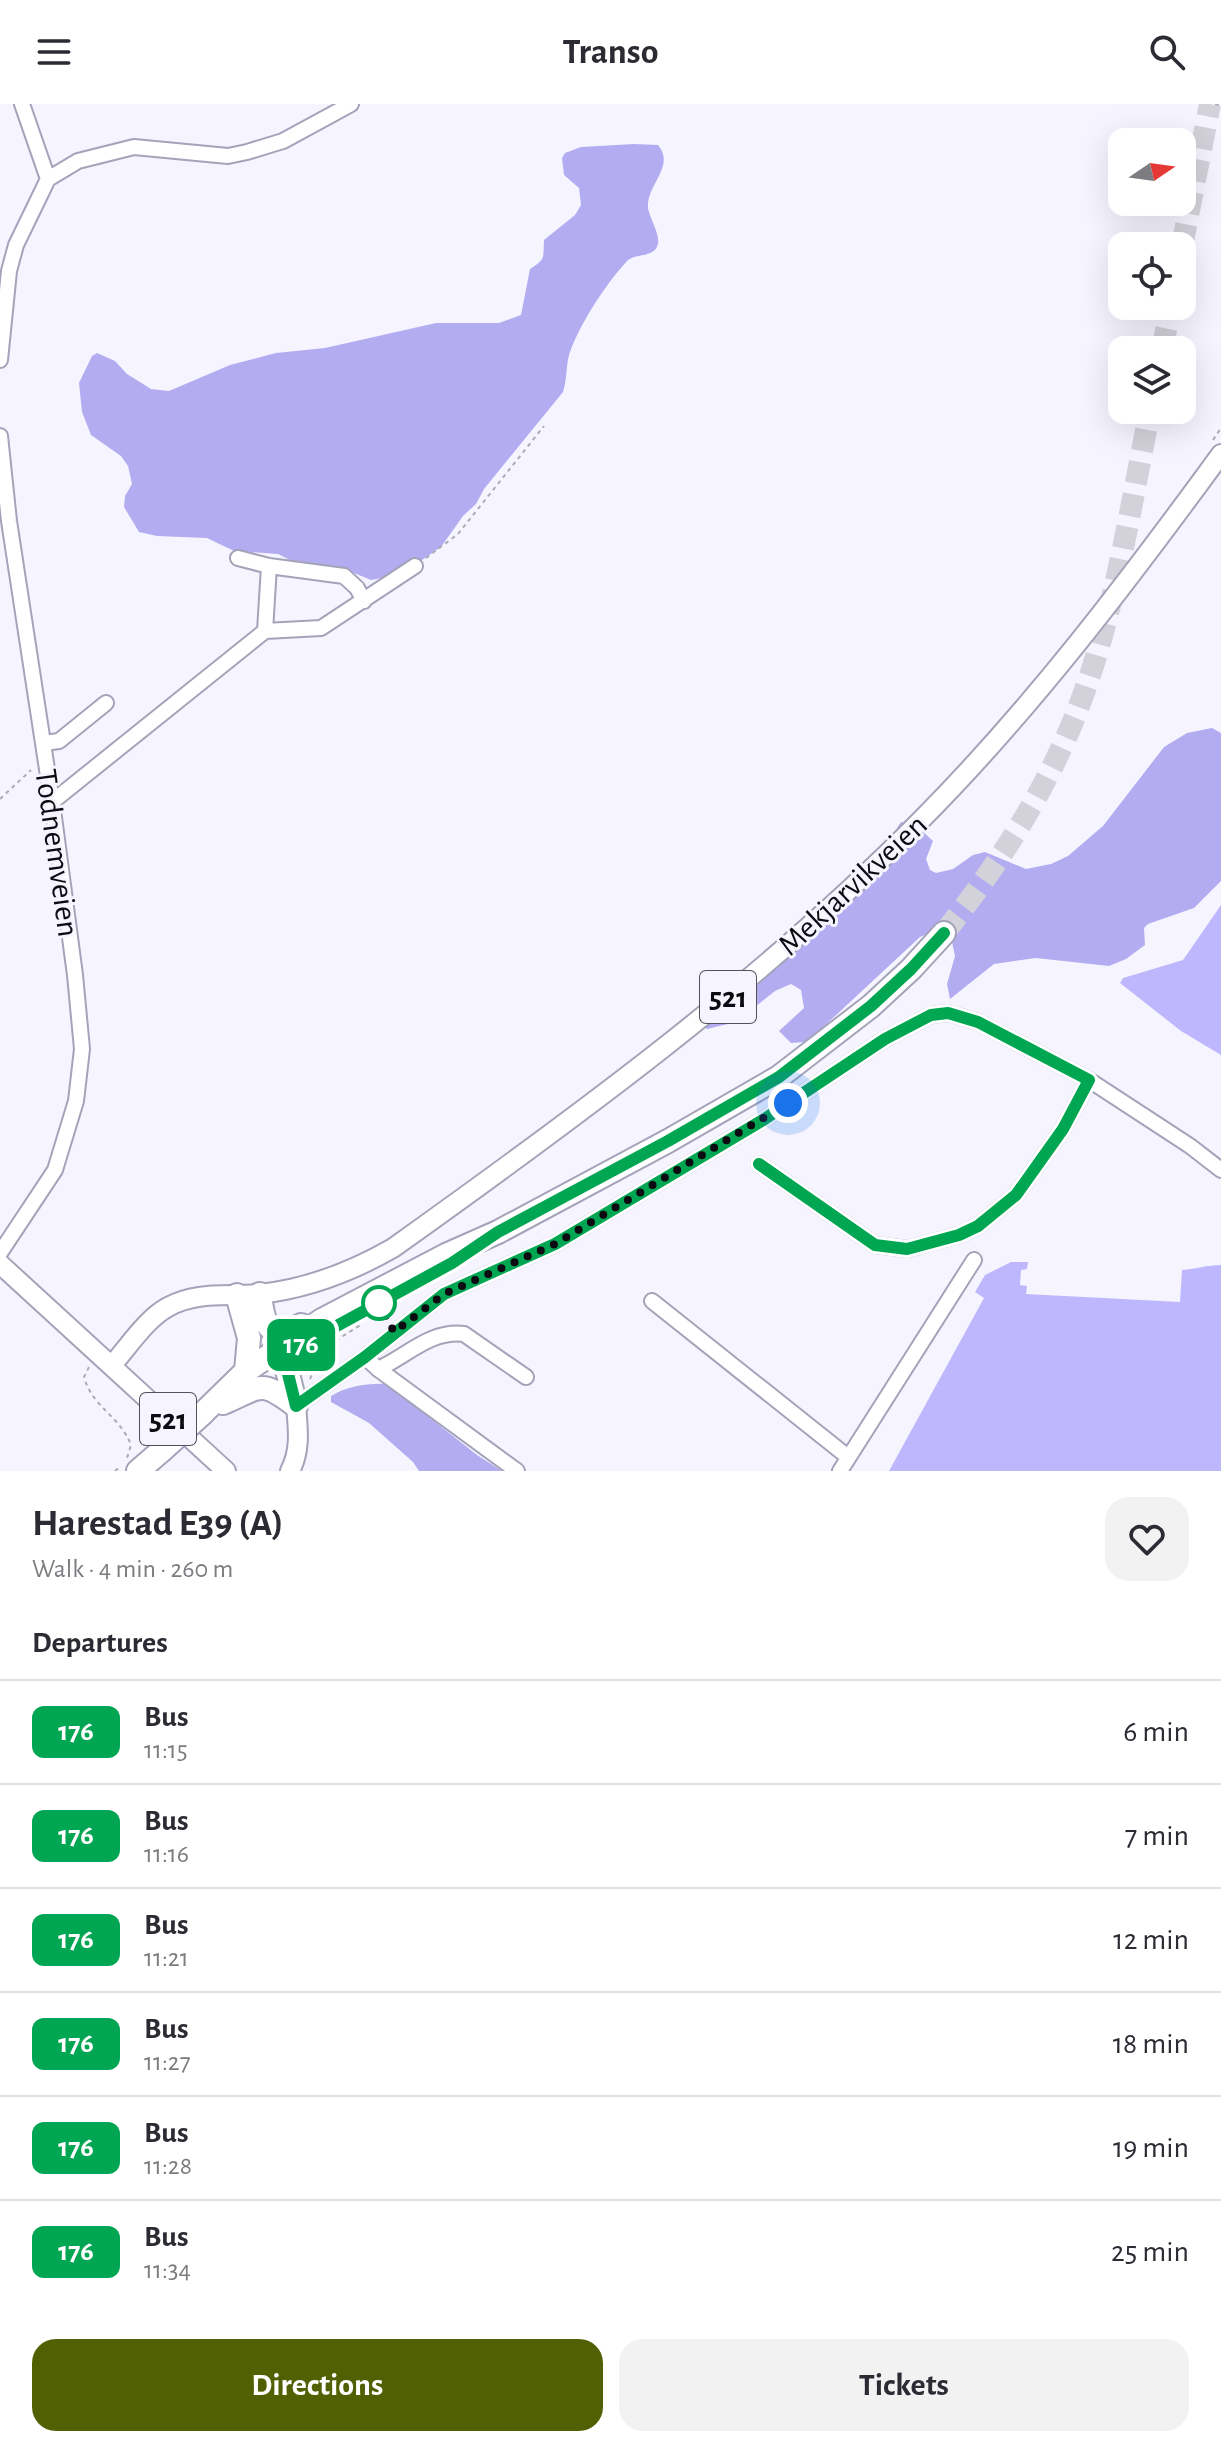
<!DOCTYPE html>
<meta charset="utf-8">
<style>
body{margin:0;font-family:"Alegreya Sans",sans-serif;background:#f2f2f3;color:#2b2b33;height:100vh;display:flex;flex-direction:column;font-size:30px;white-space:nowrap}
*{box-sizing:border-box;margin:0}
p{font-size:26px;color:#7c7c81}
.icon{flex:none;width:44px;height:44px;fill:none;stroke:currentColor;stroke-width:2;stroke-linecap:round;stroke-linejoin:round}
.map{position:relative;height:1367px;overflow:hidden}
.details{display:flex;flex-direction:column;background:#fff;flex:1}
.details>*{flex:none}
.badge{padding:0 16px;border-radius:12px;font-size:28px;line-height:52px}
.needle{width:52px;rotate:77deg}
.buttons{position:absolute;left:1108px;top:24px;display:grid;gap:16px}
.buttons a{display:grid;place-items:center;width:88px;height:88px;border-radius:16px;background:#fff;box-shadow:0 8px 32px #0002;font-size:40px}
.you{position:absolute;width:40px;height:40px;margin:-20px;border:6px solid #fff;border-radius:50%;background:#1a73e8;box-shadow:0 0 0 12px #1a73e833}
.map>.badge{position:absolute;translate:-50% -50%;box-shadow:0 0 0 4px #fff}
h2{padding:0 32px;font-size:30px;line-height:72px}
.round{display:grid;place-items:center;flex:none;width:84px;height:84px;border-radius:24px;background:#f2f2f3}
.head{display:flex;align-items:center;justify-content:space-between;height:136px;padding:0 32px}
h1{font-size:38px;font-weight:700;line-height:60px}
.button{display:flex;gap:16px;margin-top:auto;padding:16px 32px}
.button a{flex:1;height:92px;border-radius:24px;background:#506003;color:#fff;font-size:32px;font-weight:700;line-height:92px;text-align:center}
.button a+a{background:#f2f2f3;color:#2b2b33}
ul{padding:0;list-style:none}
li{display:flex;align-items:center;gap:24px;height:104px;padding:0 32px;border-top:2px solid #e1e1e2}
li div{flex:1}
li b{display:block;font-size:30px}
li em{font-style:normal}
li .badge{min-width:88px;font-weight:700;text-align:center}
header{display:flex;justify-content:space-between;align-items:center;height:104px;padding:0 32px;background:#fff;font-size:36px;font-weight:700}
.map>svg:first-child{display:block}
.forest{fill:#b3acf1}
.water{fill:#bfb7fd}
.lines{fill:none;stroke-linecap:round;stroke-linejoin:round}
.highway-tunnel{stroke:#d3d2db;stroke-width:22;stroke-dasharray:22 11;stroke-linecap:butt}
.minor-casing{stroke:#a4a3b9;stroke-width:18}
.major-casing{stroke:#a4a3b9;stroke-width:22}
.highway-casing{stroke:#a4a3b9;stroke-width:26}
.path{stroke:#adacb5;stroke-width:2;stroke-dasharray:4 4;stroke-linecap:butt}
.minor{stroke:#fff;stroke-width:14}
.major{stroke:#fff;stroke-width:18}
.highway{stroke:#fff;stroke-width:22}
.highway-bridge-casing{stroke:#a4a3b9;stroke-width:26;stroke-linecap:butt}
.highway-bridge{stroke:#fff;stroke-width:22}
.line-casing{stroke:#fff;stroke-width:18}
.line{stroke:#00a651;stroke-width:12}
.walk{stroke:#0c0b12;stroke-width:8;stroke-dasharray:0 14.4}
.stop-dot{fill:#fff;stroke:#00a651;stroke-width:4}
.labels{text-anchor:middle;stroke-width:6;stroke-linejoin:round;paint-order:stroke}
.shield{fill:#f6f5ff;stroke:#525159;stroke-width:2}
.shield-label{font-size:30px;font-weight:bold;fill:#0c0b12}
.street-label{font-size:32px;fill:#0c0b12;stroke:#f6f5ff}
</style>
<header><svg class="icon" aria-label="menu" viewBox="0 0 24 24"><path d="M4 6h16M4 12h16M4 18h16"/></svg>Transo<svg class="icon" aria-label="search" viewBox="0 0 24 24"><circle cx="10" cy="10" r="6"/><path d="M15 15l6 6"/></svg></header>
<div class="map">
<svg width="1221" height="1367" viewBox="0 0 1221 1367">
<rect width="100%" height="100%" fill="#f6f5ff"/>
<!-- forest -->
<path class="forest" d="M 634,40 L 658,41 C 676,62 646,81 648,104 C 650,115 660,130 658,140 C 655,154 635,149 627,157 C 605,181 579,221 569,251 C 566,262 567,276 563,288 L 484,385 L 476,400 L 463,412 L 441,443 L 400,471 L 371,476 L 354,469 L 300,461 L 278,450 L 234,447 L 207,434 L 157,432 L 139,428 L 124,403 L 125,392 L 132,380 L 128,362 L 121,352 L 91,331 L 82,308 L 79,279 L 92,252 L 97,249 L 115,257 L 127,270 L 151,285 L 169,287 L 230,261 L 276,249 L 325,244 L 436,219 L 499,219 L 521,211 L 530,165 C 546,155 543,154 544,136 L 575,111 L 581,101 L 579,84 L 564,71 L 562,54 L 565,49 L 581,43 Z
M 1212,624 L 1221,629 L 1221,777 L 1194,804 L 1148,820 L 1144,824 L 1145,841 L 1126,855 L 1109,862 L 1036,854 L 994,860 L 950,895 L 947,880 L 955,852 L 950,829 L 942,824 L 920,833 L 819,927 L 804,938 L 791,939 L 779,927 L 804,904 L 801,886 L 791,880 L 775,887 L 736,918 L 707,925 L 702,920 L 856,770 L 890,735 L 901,718 L 919,724 L 933,737 L 926,755 L 930,766 L 936,769 L 953,765 L 973,751 L 985,748 L 1026,765 L 1051,760 L 1068,752 L 1103,722 L 1164,643 L 1187,629 Z
M 387,1280 L 477,1351 L 502,1367 L 419,1367 L 413,1358 L 369,1319 L 331,1298 L 331,1292 C 347,1282 369,1279 387,1280 Z"/>
<!-- water -->
<path class="water" d="M 1221,801 L 1221,951 L 1181,927 L 1120,879 L 1123,874 L 1183,856 Z
M 1011,1158 L 1028,1158 L 1027,1165 L 1021,1166 L 1020,1181 L 1027,1182 L 1026,1190 L 1180,1198 L 1182,1166 C 1196,1165 1207,1161 1221,1161 L 1221,1367 L 889,1367 L 984,1194 L 975,1188 L 985,1171 Z"/>
<g class="lines">
<!-- highway-tunnel -->
<path class="highway-tunnel" d="M 1182,142 L 1210,0
M 1162,246 L 1171,202
M 944,829 C 997,763 1042,693 1074,615 C 1114,516 1129,410 1150,306"/>
<!-- minor casing -->
<g class="minor-casing">
<path id="minor" d="M 22,0 L 48,75
M 0,256 L 9,167 L 16,141 L 48,75 L 78,57 L 134,43 L 228,52 L 247,48 L 283,37 L 351,0
M 0,332 L 9,417 L 52,698 L 75,871 L 82,945 L 76,997 L 55,1066 L 0,1149
M 238,454 L 269,462 L 344,472 L 357,484 L 364,497
M 265,527 L 269,462
M 44,639 L 59,637 L 106,599
M 52,698 L 265,527 L 321,524 L 415,462
M 759,1060 L 875,1141 L 907,1145 L 959,1131 L 978,1122 L 1016,1091 L 1063,1025 L 1089,976
M 652,1197 L 848,1353
M 365,1253 L 378,1265 L 517,1367
M 378,1265 C 407,1252 430,1226 464,1230 L 526,1273
M 296,1302 L 365,1253 L 444,1190 L 555,1140 L 763,1016 L 885,935 L 931,911 L 948,909 L 978,918 L 1089,976 L 1190,1042 L 1221,1066
M 840,1367 L 974,1156"/>
</g>
<!-- major casing -->
<g class="major-casing">
<path id="major" d="M 0,1160 L 226,1367
M 112,1261 C 129,1242 146,1215 168,1203 C 197,1187 227,1193 259,1190 C 307,1185 351,1168 393,1144 C 578,1012 763,877 923,714 C 1033,603 1129,476 1221,350
M 290,1367 C 301,1346 298,1325 296,1302"/>
</g>
<!-- highway casing -->
<g class="highway-casing">
<path id="highway" d="M 260,1190 C 263,1219 268,1238 301,1221
M 237,1191 L 249,1234 L 246,1267
M 289,1248 L 286,1262 L 296,1302
M 223,1299 C 261,1283 259,1274 296,1302
M 203,1309 L 246,1267 L 322,1216 L 446,1151 L 498,1128 L 668,1037 L 779,973 L 871,902 L 911,865 L 944,829
M 138,1367 L 160,1348"/>
</g>
<!-- path -->
<path class="path" d="M 1215,0 L 1221,2
M 1213,336 L 1221,324
M 426,454 L 458,430 L 544,322
M 0,695 L 31,666
M 89,1263 L 84,1273 C 92,1303 120,1312 131,1341 L 127,1354
M 310,1275 L 324,1244 L 362,1220
M 115,1367 L 121,1362"/>
<!-- minor -->
<use href="#minor" class="minor"/>
<!-- major -->
<use href="#major" class="major"/>
<!-- highway -->
<use href="#highway" class="highway"/>
<!-- highway-bridge casing -->
<g class="highway-bridge-casing">
<path id="highway-bridge" d="M 160,1348 L 203,1309"/>
</g>
<!-- highway-bridge -->
<use href="#highway-bridge" class="highway-bridge"/>
</g>
<g class="lines">
<!-- line casing -->
<g class="line-casing">
<path id="line" d="M 759,1060 L 875,1141 L 907,1145 L 959,1131 L 978,1122 L 1016,1091 L 1063,1025 L 1089,976 L 978,918 L 948,909 L 931,911 L 885,935 L 763,1016 L 555,1140 L 444,1190 L 365,1253 L 296,1302 L 286,1262 L 289,1248 L 452,1159 L 498,1128 L 668,1037 L 779,973 L 871,902 L 911,865 L 944,829"/>
</g>
<!-- line -->
<use href="#line" class="line"/>
<!-- walk -->
<path class="walk" d="M 379,1199 L 394,1228 L 444,1190 L 555,1140 L 788,999"/>
</g>
<!-- markers -->
<circle class="stop-dot" cx="379" cy="1199" r="16"/>
<g class="labels">
<!-- shield labels -->
<g class="shield">
<rect x="700" y="867" width="56" height="52" rx="6"/>
<rect x="140" y="1289" width="56" height="52" rx="6"/>
</g>
<g class="shield-label">
<text x="728" y="903">521</text>
<text x="168" y="1325">521</text>
</g>
<!-- street labels -->
<g class="street-label">
<text transform="translate(58 749) rotate(82)" y="11">Todnemveien</text>
<text transform="translate(852 780) rotate(-43)" y="11">Mekjarvikveien</text>
</g>
</g>
</svg>
<div class="buttons">
<a><svg class="needle" viewBox="-14 -14 28 28"><path d="M0-13l5 13h-10z" fill="#e53935"/><path d="M0 13l5-13h-10z" fill="#7c7c81"/></svg></a>
<a><svg class="icon" aria-label="locate" viewBox="0 0 24 24"><circle cx="12" cy="12" r="6"/><path d="M12 2v4M12 18v4M2 12h4M18 12h4"/></svg></a>
<a><svg class="icon" aria-label="layers" viewBox="0 0 24 24"><path d="M12 4l9 5-9 5-9-5zM3 14l9 5 9-5"/></svg></a>
</div>
<div class="you" style="left:788px;top:999px"></div>
<b class="badge" style="left:301px;top:1241px;background:#00a651;color:#fff">176</b>
</div>
<section class="details">
<div class="head"><div><h1>Harestad E39 (A)</h1><p>Walk · 4 min · 260 m</p></div><a class="round"><svg class="icon" aria-label="heart" viewBox="0 0 24 24"><path d="M12 20l-8-8c-3-5 5-10 8-4 3-6 11-1 8 4z"/></svg></a></div>
<h2>Departures</h2>
<ul>
<li><span class="badge" style="background:#00a651;color:#fff">176</span><div><b>Bus</b><p>11:15</p></div><em>6 min</em></li>
<li><span class="badge" style="background:#00a651;color:#fff">176</span><div><b>Bus</b><p>11:16</p></div><em>7 min</em></li>
<li><span class="badge" style="background:#00a651;color:#fff">176</span><div><b>Bus</b><p>11:21</p></div><em>12 min</em></li>
<li><span class="badge" style="background:#00a651;color:#fff">176</span><div><b>Bus</b><p>11:27</p></div><em>18 min</em></li>
<li><span class="badge" style="background:#00a651;color:#fff">176</span><div><b>Bus</b><p>11:28</p></div><em>19 min</em></li>
<li><span class="badge" style="background:#00a651;color:#fff">176</span><div><b>Bus</b><p>11:34</p></div><em>25 min</em></li>
</ul>
<div class="button"><a>Directions</a><a>Tickets</a></div>
</section>
